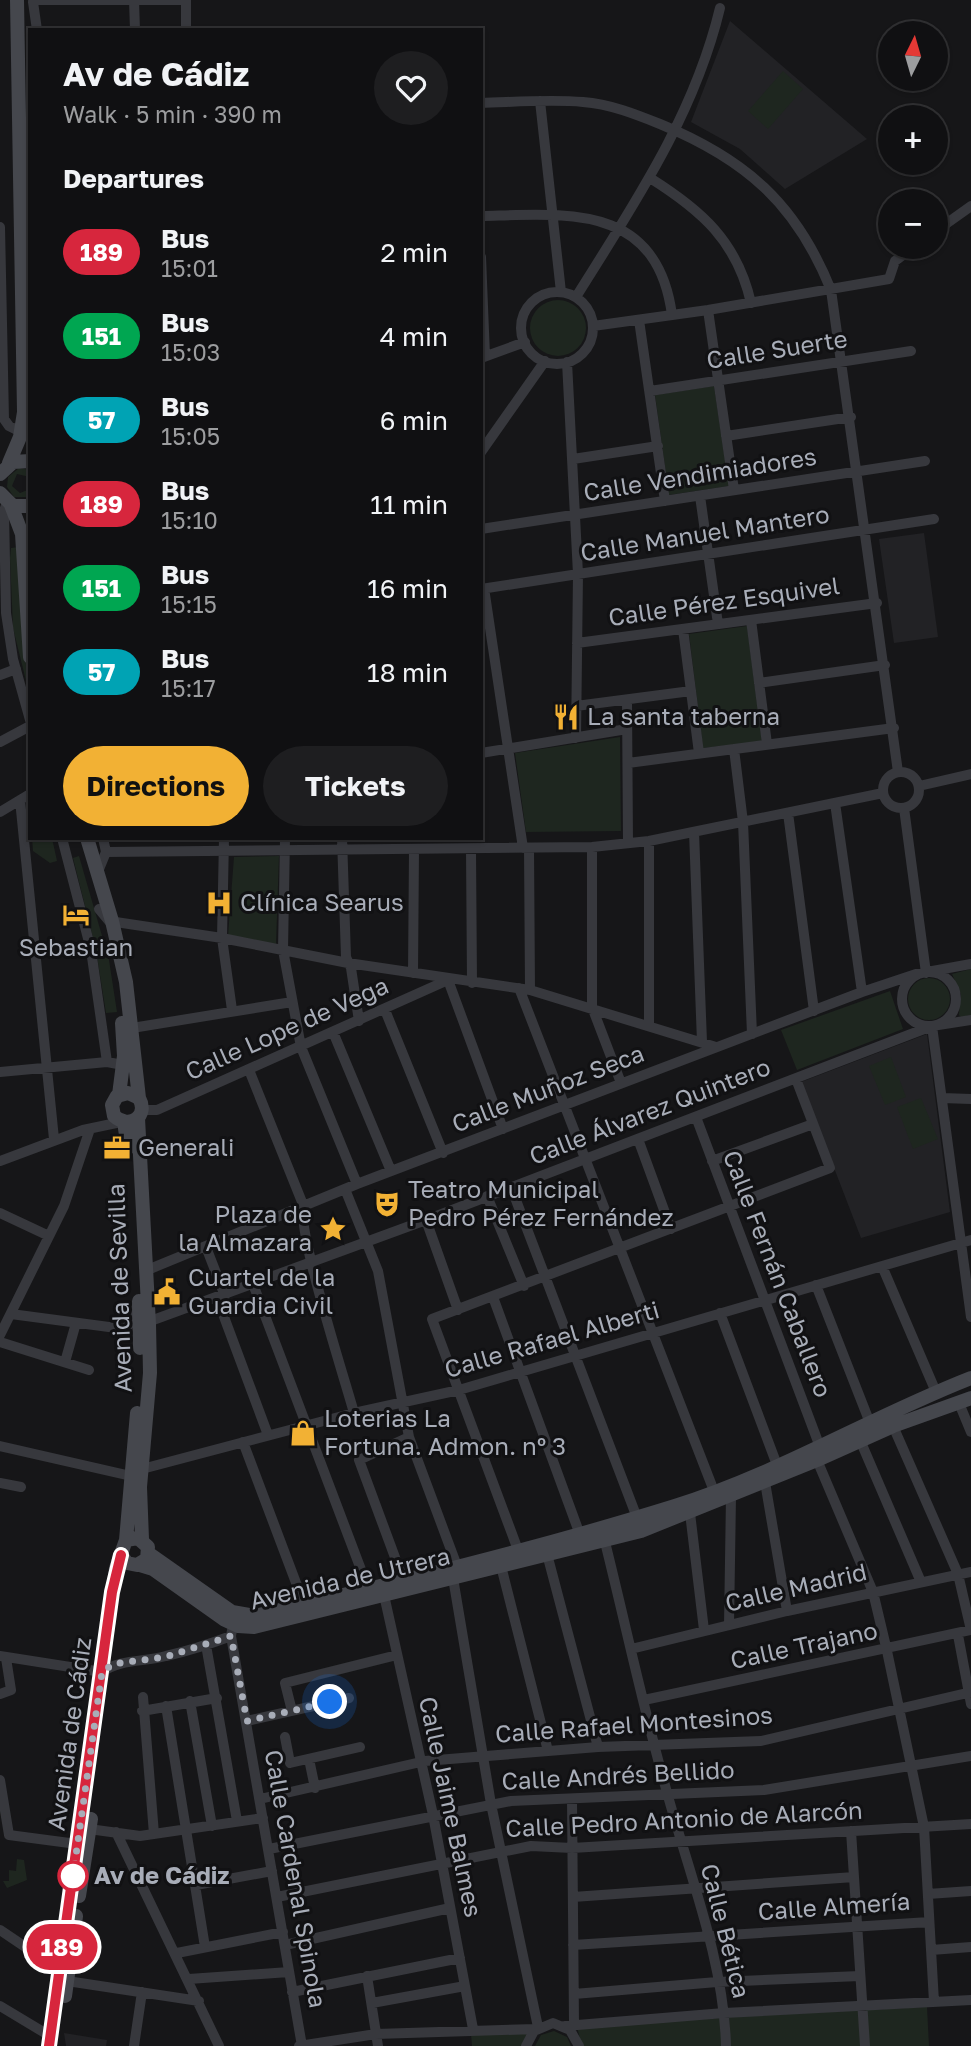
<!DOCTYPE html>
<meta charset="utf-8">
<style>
body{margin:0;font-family:"Golos Text",sans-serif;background:#1e1e20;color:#f1f3f6;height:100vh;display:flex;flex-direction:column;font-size:26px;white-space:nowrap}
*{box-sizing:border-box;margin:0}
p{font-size:23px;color:#9c9d9f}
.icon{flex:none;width:38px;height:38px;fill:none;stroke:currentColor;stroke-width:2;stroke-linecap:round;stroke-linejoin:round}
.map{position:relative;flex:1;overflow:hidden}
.side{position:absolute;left:28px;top:28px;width:455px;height:812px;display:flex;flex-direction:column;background:#101012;border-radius:0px;box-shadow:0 2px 5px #0004,0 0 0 2px #303032}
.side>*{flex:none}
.badge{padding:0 14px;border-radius:23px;font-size:24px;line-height:46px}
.needle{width:46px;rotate:5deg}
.buttons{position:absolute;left:878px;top:21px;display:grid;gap:14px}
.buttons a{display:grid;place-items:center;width:70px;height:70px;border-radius:50%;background:#101012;box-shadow:0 2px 5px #0004,0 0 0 2px #303032;font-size:35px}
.you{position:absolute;width:35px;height:35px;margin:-18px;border:5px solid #fff;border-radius:50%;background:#1a73e8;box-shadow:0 0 0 10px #1a73e833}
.map>.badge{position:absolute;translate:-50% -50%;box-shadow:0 0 0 4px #fff}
h2{padding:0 35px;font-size:26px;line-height:63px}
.round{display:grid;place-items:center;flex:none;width:74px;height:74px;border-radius:37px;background:#1e1e20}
.overview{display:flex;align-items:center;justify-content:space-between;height:119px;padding:0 35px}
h1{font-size:33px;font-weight:700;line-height:52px}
.cta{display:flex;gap:14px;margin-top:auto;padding:14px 35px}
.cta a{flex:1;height:80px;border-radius:42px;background:#f2b134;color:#111;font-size:28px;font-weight:700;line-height:80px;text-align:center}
.cta a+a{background:#1e1e20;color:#f1f3f6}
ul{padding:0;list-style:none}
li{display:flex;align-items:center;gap:21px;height:84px;padding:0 35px}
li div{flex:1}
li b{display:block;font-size:26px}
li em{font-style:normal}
li .badge{min-width:77px;font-weight:700;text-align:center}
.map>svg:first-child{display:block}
.built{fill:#222225}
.green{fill:#1e261f}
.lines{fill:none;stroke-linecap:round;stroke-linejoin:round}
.street{stroke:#37383d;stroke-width:10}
.secondary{stroke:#45474d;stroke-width:14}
.line-casing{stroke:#fff;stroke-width:16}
.line{stroke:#d7263d;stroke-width:10}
.walk{stroke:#a8adb8;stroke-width:7;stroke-dasharray:0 12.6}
.stop-dot{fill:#fff;stroke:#d7263d;stroke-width:3.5}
.labels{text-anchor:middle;stroke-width:6;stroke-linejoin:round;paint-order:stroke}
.street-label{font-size:24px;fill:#a8adb8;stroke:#111113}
.poi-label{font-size:24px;fill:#a8adb8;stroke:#111113;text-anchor:start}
.stop-label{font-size:24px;font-weight:bold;fill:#a8adb8;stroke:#111113;text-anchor:start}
</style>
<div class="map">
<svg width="971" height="2046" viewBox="0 0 971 2046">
<rect width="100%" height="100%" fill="#161618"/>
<!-- built -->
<path class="built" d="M 730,21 L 867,139 L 785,189 L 740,149 L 691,122 Z
M 924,533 L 938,637 L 894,643 L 879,539 Z
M 927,1034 L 950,1212 L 861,1238 L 801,1082 Z
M 64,2033 L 107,2040 L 106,2046 L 66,2046 Z"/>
<!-- green -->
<path class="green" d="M 783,71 L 803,89 L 768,129 L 748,111 Z
M530 328a28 28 0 1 1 56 0a28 28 0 1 1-56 0Z
M 714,386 L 729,486 L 669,495 L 655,395 Z
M 19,468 L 30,470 L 30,477 L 17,474 L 12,486 L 20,493 L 30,489 L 30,497 L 14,497 L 7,487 L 8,477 Z
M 19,547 L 30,697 L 13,628 L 10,558 L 11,548 Z
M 747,626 L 762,742 L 703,748 L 689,634 Z
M 620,737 L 621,831 L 526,832 L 515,753 Z
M 32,838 L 52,838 L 57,861 L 50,863 L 33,851 Z
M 79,856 L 109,960 L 117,1012 L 106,1013 L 96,950 L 73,858 Z
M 279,856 L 276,944 L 228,936 L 234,857 Z
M 971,969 L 971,1015 L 961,1017 L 959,1015 L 961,994 L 952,974 Z
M908 999a21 21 0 1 1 42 0a21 21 0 1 1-42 0Z
M 890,991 L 903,1029 L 797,1070 L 781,1030 Z
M 891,1057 L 906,1097 L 885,1105 L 869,1066 Z
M 921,1098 L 938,1139 L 913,1149 L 897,1107 Z
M 17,1859 L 24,1860 L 27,1880 L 7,1888 L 3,1881 L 9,1881 L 9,1870 L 16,1871 Z
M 927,2007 L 929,2046 L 869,2046 L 866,2010 Z
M 859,2010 L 861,2046 L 730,2046 L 729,2017 Z
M 721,2018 L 723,2046 L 582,2046 L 577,2027 Z
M 554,2031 L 567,2037 L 571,2046 L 535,2046 L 541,2035 Z
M 471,2034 L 527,2034 L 523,2046 L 472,2046 Z"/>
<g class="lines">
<!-- street -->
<path class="street" d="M 33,0 L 186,0 L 186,30
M 134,0 L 135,30
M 33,2 L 37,30
M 540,101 L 561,292
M 481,103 C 515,102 550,99 583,102 C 610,104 635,114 660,124 C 745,159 796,203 831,290 L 898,772
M 650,178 C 701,210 737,241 751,303
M 481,216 C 568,214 657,203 672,315
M 0,227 L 4,419 L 9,426 L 21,432
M 936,231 L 971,206
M 481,257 L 485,356
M521 328a36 36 0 1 1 72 0a36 36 0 1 1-72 0Z
M 576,297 C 634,204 694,116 720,8
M 708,310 L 734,490
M 639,320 L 665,501
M 593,326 L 708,310 L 889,279 L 895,261 L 914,247
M 481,358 L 525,342
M 567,362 L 578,574 L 576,738
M 650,391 L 911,351
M 726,436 L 851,417
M 481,452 L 545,361
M 573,459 L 658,446
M 700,496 L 718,624
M 7,502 L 4,511 L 6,613 L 13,659 L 30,720
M 481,529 L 925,461
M 484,588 L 523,848
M 481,589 L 934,519
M 751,620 L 767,744
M 683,629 L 699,753
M 577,643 L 877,603
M 0,675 L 16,669
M 759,683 L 885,665
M 627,700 L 628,843
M 576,706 L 691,691
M 0,742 L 30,726
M 734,749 L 743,822 L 752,1034
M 481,753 L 627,729
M 628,763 L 894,728
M883 790a18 18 0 1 1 36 0a18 18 0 1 1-36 0Z
M 919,786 L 971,774
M 20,800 L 54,1139
M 835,803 L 862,992
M 904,808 L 926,973
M 0,812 L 30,794
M 788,813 L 814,1011
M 694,832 L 702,1042
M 62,838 L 91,950 L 107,1062
M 224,838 L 222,938 L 232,1010
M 285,838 L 283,950 L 301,1047 L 357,1184
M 342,838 L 346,957 L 351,968 L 359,1021
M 649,841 L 649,1025
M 592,847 L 592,1007 L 621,1083
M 529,848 L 530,990
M 471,850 L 472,983
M 106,852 L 592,847 L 649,841 L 883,793
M 97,874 L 106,852 L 103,838
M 99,909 L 109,921 L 222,938 L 348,963 L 530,990 L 716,1047
M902 999a27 27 0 1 1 54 0a27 27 0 1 1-54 0Z
M 413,973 L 414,850
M 448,980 L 503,1129
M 519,988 L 714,1491
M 385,1010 L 443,1153
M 932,1026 L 971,1317
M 132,1028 L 292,1002
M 333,1032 L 391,1171
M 249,1070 L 304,1207 C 295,1226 346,1383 354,1413
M 0,1072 L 107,1062 L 123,1065
M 942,1098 L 971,1099
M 142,1110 L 157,1110 L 448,980
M 696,1117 L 820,1447
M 638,1139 L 671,1229
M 0,1161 L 83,1130 L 121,1122
M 712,1161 L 813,1124
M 511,1187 L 636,1515
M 345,1189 L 378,1271 L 409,1437 L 457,1566
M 487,1196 L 524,1286
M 0,1213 L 49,1236
M 426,1220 L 458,1310
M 206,1247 L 225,1296
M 882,1266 L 936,1392
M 145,1271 L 357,1184 L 862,992 L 916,974 L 971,964
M 253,1284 L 368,1588
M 816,1285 L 870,1423
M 493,1297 L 579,1532
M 217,1298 L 268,1435
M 720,1313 L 777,1465
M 11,1314 L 124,1329 L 130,1324 L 137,1306
M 145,1323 L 426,1220 L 932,1026 L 971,1020
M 0,1335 L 64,1206 L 90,1129
M 0,1342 L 89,1370
M 65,1362 L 76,1323
M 959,1403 L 971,1432
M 893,1426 L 958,1574 L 971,1630
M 860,1440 L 921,1582
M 243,1442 L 304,1604
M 0,1446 L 131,1476
M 817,1460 L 873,1592 L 887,1651 L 924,1827 L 934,2002
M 142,1469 L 354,1413 L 459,1390 L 971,1240
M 765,1482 L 787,1611
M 0,1483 L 21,1487
M 690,1513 L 704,1630
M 605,1542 C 626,1626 644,1712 668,1796 C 690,1876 724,1962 726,2046
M 518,1550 L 432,1319 L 830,1168 L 796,1079
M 547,1554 L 598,1747
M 501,1566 L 548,1751
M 453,1578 L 491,1804 L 538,2027
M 403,1579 L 359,1460 L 409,1437
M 384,1595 L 433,1815 L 473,2029
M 729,1625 L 731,1496
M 958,1635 L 971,1704
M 231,1636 L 302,2046
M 206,1645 L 237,1821
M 631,1649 L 787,1611 L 971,1572
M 0,1656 L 102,1672 C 120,1659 145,1662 166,1656 C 188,1651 210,1644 231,1636 L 232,1630
M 0,1694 L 11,1690 L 6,1658
M 143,1697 L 154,1834
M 644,1700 L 971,1630
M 190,1701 L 212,1826
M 166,1706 L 205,1947
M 142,1711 L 217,1698
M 292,1711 L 285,1683 L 397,1655
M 247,1721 L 349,1698
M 285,1737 L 290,1763 L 360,1747
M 309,1759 L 315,1788
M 0,1780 L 9,1835 L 77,1844
M 260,1799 L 425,1761 L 598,1747 L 761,1741 L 971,1692
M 572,1800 L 574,2023
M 89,1829 L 140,1836 L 263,1818
M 851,1831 L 865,2046
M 116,1832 L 219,2046
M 269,1849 L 511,1801 L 764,1790 L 971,1756
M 196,1885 L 272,1871
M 928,1894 L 971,1891
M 277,1897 L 531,1846 L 572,1848 L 971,1824
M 573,1897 L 854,1877
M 0,1930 L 49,1963 L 54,1963 L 60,1958
M 285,1945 L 450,1908
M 573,1945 L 929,1922
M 931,1950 L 971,1947
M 177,1953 L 283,1932
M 367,1976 L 378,2046
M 189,1979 L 289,1972
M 67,1981 L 199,2001
M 292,1992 L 460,1958
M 574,1994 L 717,1982 L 860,1976
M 372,2003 L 465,1986
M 0,2006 L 50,2036
M 565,2026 L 724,2013 L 971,2000
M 134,2046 L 142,1992
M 299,2046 L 376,2034 L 536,2029
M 526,2046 L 534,2031 L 553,2023 L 570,2030 L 579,2046"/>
<!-- secondary -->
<path class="secondary" d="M 9,463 L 20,437 L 24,412 L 17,0
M 0,474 L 13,462 L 30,461
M 0,493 L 13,506 L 30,506
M 11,505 L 22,534 L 30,657
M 87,838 L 112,921 L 126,982 L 139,1098 C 149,1116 130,1130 114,1116 L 112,1105 L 117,1096 L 128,1093 L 139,1098
M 119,1095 L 124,1056 L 122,1023
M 138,1118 L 149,1324 L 150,1373 L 140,1487 L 142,1539
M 124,1122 L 128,1148
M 139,1301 L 140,1348
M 126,1540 L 137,1413
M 148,1553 L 232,1612 L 255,1616 C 395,1583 537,1549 675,1506 C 778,1474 871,1417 971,1378
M 140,1565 L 153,1569 L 225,1620 L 238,1626 L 254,1627 L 641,1531 L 817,1460 L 893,1426 L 971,1398
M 79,1896 L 91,1819
M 65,1996 L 76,1916
M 49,2046 L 116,1568 L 126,1540 L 138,1538 L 148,1547 L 147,1559 L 137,1565 L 127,1563 L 121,1555"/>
</g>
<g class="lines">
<!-- line casing -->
<g class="line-casing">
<path id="line" d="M 49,2046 L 112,1592 L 121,1555"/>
</g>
<!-- line -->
<use href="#line" class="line"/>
<!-- walk -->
<path class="walk" d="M 73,1876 L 102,1672 L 113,1664 L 165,1657 L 231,1636 L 247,1721 L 330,1702"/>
</g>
<!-- icons -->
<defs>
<g id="restaurant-bare" transform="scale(2.1)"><path d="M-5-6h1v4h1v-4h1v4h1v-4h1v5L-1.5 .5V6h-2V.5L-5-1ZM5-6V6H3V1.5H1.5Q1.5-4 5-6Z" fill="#f2b134" stroke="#111113" stroke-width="2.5" paint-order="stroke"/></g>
<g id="hospital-bare" transform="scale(2.1)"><path d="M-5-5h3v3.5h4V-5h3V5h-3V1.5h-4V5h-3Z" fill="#f2b134" stroke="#111113" stroke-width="2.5" paint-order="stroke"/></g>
<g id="hotel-bare" transform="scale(2.1)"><path d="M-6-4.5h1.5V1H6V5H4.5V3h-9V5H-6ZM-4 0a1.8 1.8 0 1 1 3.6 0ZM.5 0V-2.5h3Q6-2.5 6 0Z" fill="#f2b134" stroke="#111113" stroke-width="2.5" paint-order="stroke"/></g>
<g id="office-bare" transform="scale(2.1)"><path d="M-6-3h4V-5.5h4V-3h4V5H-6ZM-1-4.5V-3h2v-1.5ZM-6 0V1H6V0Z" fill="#f2b134" stroke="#111113" stroke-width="2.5" paint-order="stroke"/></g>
<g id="theatre-bare" transform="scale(2.1)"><path d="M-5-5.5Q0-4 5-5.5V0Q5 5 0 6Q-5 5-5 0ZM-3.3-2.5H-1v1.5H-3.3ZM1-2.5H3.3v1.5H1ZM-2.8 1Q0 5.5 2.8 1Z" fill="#f2b134" stroke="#111113" stroke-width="2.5" paint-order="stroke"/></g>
<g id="sight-bare" transform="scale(2.1)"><path d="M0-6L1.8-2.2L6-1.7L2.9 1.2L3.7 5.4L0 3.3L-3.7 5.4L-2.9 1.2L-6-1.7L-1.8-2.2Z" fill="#f2b134" stroke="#111113" stroke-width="2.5" paint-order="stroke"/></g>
<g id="civic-bare" transform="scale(2.1)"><path d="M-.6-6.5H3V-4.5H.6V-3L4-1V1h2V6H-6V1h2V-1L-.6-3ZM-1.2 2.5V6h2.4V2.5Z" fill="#f2b134" stroke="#111113" stroke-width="2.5" paint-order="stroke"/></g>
<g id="shop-bare" transform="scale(2.1)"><path d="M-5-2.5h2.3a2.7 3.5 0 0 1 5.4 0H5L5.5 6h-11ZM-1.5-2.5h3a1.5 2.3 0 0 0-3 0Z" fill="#f2b134" stroke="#111113" stroke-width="2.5" paint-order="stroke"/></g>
</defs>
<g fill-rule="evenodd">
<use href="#restaurant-bare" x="566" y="717"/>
<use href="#hospital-bare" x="219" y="903"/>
<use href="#hotel-bare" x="76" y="915"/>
<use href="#office-bare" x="117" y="1148"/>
<use href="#theatre-bare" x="387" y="1204"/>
<use href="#sight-bare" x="333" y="1229"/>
<use href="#civic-bare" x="167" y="1292"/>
<use href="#shop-bare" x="303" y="1433"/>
</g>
<!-- markers -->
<circle class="stop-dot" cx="73" cy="1876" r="14"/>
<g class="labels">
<!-- street labels -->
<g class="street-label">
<text transform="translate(777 350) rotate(-9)" y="8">Calle Suerte</text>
<text transform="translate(700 475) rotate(-9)" y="8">Calle Vendimiadores</text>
<text transform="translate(705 534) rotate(-9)" y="8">Calle Manuel Mantero</text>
<text transform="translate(724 602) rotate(-8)" y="8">Calle Pérez Esquivel</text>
<text transform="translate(287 1029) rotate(-24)" y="8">Calle Lope de Vega</text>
<text transform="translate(548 1089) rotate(-21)" y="8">Calle Muñoz Seca</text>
<text transform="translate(650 1112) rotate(-21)" y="8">Calle Álvarez Quintero</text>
<text transform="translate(777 1274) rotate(69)" y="8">Calle Fernán Caballero</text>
<text transform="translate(120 1288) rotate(-92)" y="8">Avenida de Sevilla</text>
<text transform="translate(552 1340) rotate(-16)" y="8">Calle Rafael Alberti</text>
<text transform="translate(350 1579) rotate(-13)" y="8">Avenida de Utrera</text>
<text transform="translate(796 1588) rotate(-13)" y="8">Calle Madrid</text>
<text transform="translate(804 1646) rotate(-12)" y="8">Calle Trajano</text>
<text transform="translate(634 1725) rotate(-4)" y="8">Calle Rafael Montesinos</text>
<text transform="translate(70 1734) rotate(-82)" y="8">Avenida de Cádiz</text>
<text transform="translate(618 1776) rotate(-3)" y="8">Calle Andrés Bellido</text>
<text transform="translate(450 1807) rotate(78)" y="8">Calle Jaime Balmes</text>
<text transform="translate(684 1820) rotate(-3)" y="8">Calle Pedro Antonio de Alarcón</text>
<text transform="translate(295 1879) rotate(80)" y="8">Calle Cardenal Spinola</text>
<text transform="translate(834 1907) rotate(-4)" y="8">Calle Almería</text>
<text transform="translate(725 1931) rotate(76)" y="8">Calle Bética</text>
</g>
<!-- poi labels -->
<g class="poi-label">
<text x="587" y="725">La santa taberna</text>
<text x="240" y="911">Clínica Searus</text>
<text x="76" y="956" text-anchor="middle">Sebastian</text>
<text x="138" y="1156">Generali</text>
<text x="408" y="1198">Teatro Municipal<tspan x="408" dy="28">Pedro Pérez Fernández</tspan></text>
<text x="312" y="1223" text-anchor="end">Plaza de<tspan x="312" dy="28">la Almazara</tspan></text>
<text x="188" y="1286">Cuartel de la<tspan x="188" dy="28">Guardia Civil</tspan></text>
<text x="324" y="1427">Loterias La<tspan x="324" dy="28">Fortuna. Admon. nº 3</tspan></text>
</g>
<!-- stop labels -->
<g class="stop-label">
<text x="94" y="1884">Av de Cádiz</text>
</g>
</g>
</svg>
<div class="buttons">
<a><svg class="needle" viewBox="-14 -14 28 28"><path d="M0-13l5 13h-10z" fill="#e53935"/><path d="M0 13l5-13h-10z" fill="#9c9d9f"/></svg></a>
<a>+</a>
<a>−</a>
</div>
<div class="you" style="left:330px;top:1702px"></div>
<b class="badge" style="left:62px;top:1947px;background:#d7263d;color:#fff">189</b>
<section class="side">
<div class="overview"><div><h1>Av de Cádiz</h1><p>Walk · 5 min · 390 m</p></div><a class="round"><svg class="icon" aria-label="heart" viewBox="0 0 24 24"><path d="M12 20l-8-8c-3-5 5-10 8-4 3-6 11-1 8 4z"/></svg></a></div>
<h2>Departures</h2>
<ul>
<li><span class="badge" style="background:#d7263d;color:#fff">189</span><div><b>Bus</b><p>15:01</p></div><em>2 min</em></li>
<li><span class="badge" style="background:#00a651;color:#fff">151</span><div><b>Bus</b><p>15:03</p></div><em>4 min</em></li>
<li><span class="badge" style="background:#00a3b4;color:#fff">57</span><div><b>Bus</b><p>15:05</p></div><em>6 min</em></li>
<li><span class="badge" style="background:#d7263d;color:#fff">189</span><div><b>Bus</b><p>15:10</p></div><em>11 min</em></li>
<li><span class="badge" style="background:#00a651;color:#fff">151</span><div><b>Bus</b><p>15:15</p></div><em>16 min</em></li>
<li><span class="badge" style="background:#00a3b4;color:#fff">57</span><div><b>Bus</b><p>15:17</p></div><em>18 min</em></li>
</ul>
<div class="cta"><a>Directions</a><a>Tickets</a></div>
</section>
</div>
